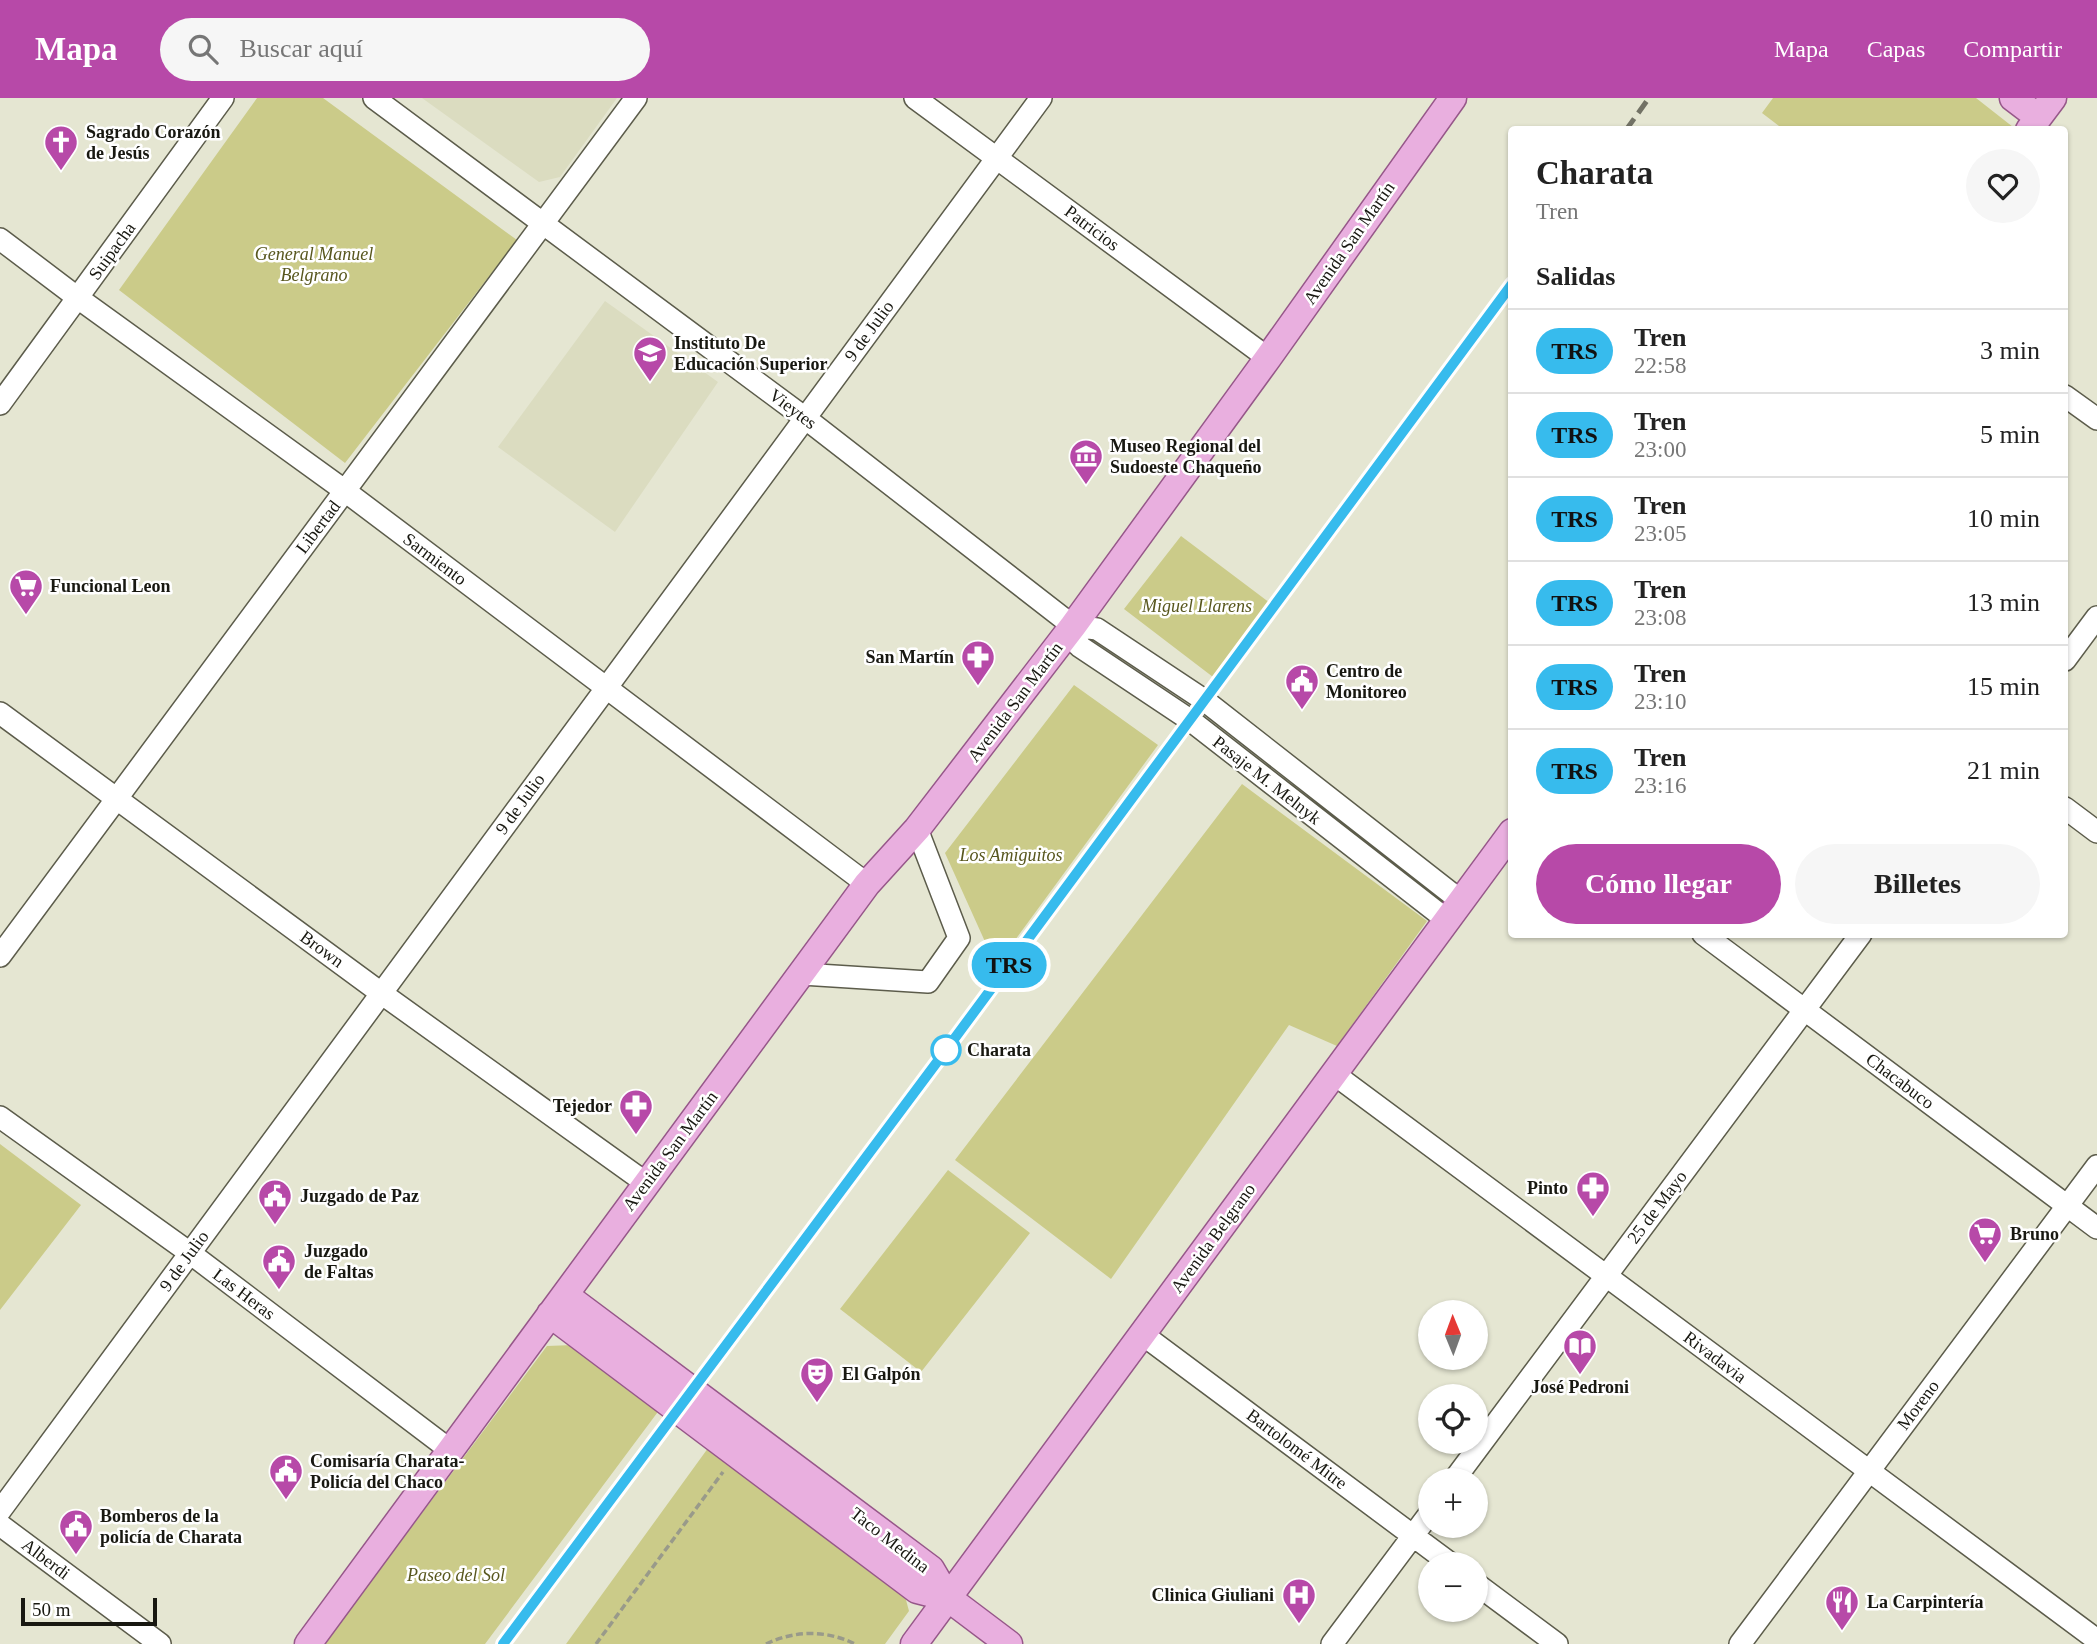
<!DOCTYPE html>
<html lang="es">
<meta charset="utf-8">
<style>
body{margin:0;font-family:"Times New Roman",serif;background:#f6f6f6;color:#222;height:100vh;display:flex;flex-direction:column;font-size:26px;white-space:nowrap}
*{box-sizing:border-box;margin:0}
p{font-size:23px;color:#767676}
.icon{flex:none;width:38px;height:38px;fill:none;stroke:currentColor;stroke-width:2;stroke-linecap:round;stroke-linejoin:round}
.map{position:relative;flex:1;overflow:hidden}
.panel{position:absolute;left:1508px;top:28px;width:560px;height:812px;display:flex;flex-direction:column;background:#fff;border-radius:7px;box-shadow:0 2px 5px #0004}
.panel>*{flex:none}
.badge{padding:0 14px;border-radius:23px;font-size:24px;line-height:46px}
.needle{width:46px;rotate:359deg}
.tools{position:absolute;left:1418px;top:1202px;display:grid;gap:14px}
.tools a{display:grid;place-items:center;width:70px;height:70px;border-radius:50%;background:#fff;box-shadow:0 2px 5px #0004;font-size:35px}
.scale{position:absolute;left:21px;bottom:18px;width:136px;box-sizing:border-box;padding-left:7px;border:4px solid #181811;border-top:0;font-size:19px;line-height:24px;white-space:nowrap;color:#181811;-webkit-text-stroke:5px #fff;paint-order:stroke}
.map>.badge{position:absolute;translate:-50% -50%;box-shadow:0 0 0 4px #fff}
h2{padding:0 28px;font-size:26px;line-height:63px}
.round{display:grid;place-items:center;flex:none;width:74px;height:74px;border-radius:37px;background:#f6f6f6}
.summary{display:flex;align-items:center;justify-content:space-between;height:119px;padding:0 28px}
h1{font-size:33px;font-weight:800;line-height:52px}
.cta{display:flex;gap:14px;margin-top:auto;padding:14px 28px}
.cta a{flex:1;height:80px;border-radius:42px;background:#b749a8;color:#fff;font-size:28px;font-weight:800;line-height:80px;text-align:center}
.cta a+a{background:#f6f6f6;color:#222}
ul{padding:0;list-style:none}
li{display:flex;align-items:center;gap:21px;height:84px;padding:0 28px;border-top:2px solid #e0e0e0}
li div{flex:1}
li b{display:block;font-size:26px}
li em{font-style:normal}
li .badge{min-width:77px;font-weight:700;text-align:center}
header{display:flex;align-items:center;gap:42px;box-sizing:border-box;height:98px;padding:0 35px;background:#b749a8;color:#fff}
header strong{font-size:33px}
nav{display:flex;gap:38px;margin-inline-start:auto;font-size:24px}
.search{width:490px;height:63px;background:#f6f6f6;display:flex;align-items:center;gap:18px;box-sizing:border-box;padding:0 24px;border-radius:38px;color:#767676;font-size:26px}
.map>svg:first-child{display:block}
.built{fill:#dbdcc0}
.green{fill:#cbcb89}
.lines{fill:none;stroke-linecap:round;stroke-linejoin:round}
.minor-casing{stroke:#5c5c4b;stroke-width:24}
.major-casing{stroke:#965789;stroke-width:29}
.path{stroke:#999a8a;stroke-width:3.5;stroke-dasharray:7 3.5;stroke-linecap:butt}
.minor{stroke:#fff;stroke-width:21}
.major{stroke:#e9afdf;stroke-width:26}
.rail{stroke:#727265;stroke-width:5;stroke-dasharray:14 7;stroke-linecap:butt}
.line-casing{stroke:#fff;stroke-width:16}
.line{stroke:#37bbed;stroke-width:10}
.stop-dot{fill:#fff;stroke:#37bbed;stroke-width:3.5}
.labels{text-anchor:middle;stroke-width:5;stroke-linejoin:round;paint-order:stroke}
.poi-label{font-size:18px;font-weight:bold;fill:#181811;stroke:#fff;text-anchor:start}
.street-label{font-size:18px;fill:#181811;stroke:#fff}
.park-label{font-size:18px;font-style:italic;fill:#58571e;stroke:#fff}
.stop-label{font-size:18px;font-weight:bold;fill:#181811;stroke:#fff;text-anchor:start}
</style>
<header>
<strong>Mapa</strong>
<div class="search"><svg class="icon" aria-label="search" viewBox="0 0 24 24"><circle cx="10" cy="10" r="6"/><path d="M15 15l6 6"/></svg>Buscar aquí</div>
<nav><a>Mapa</a><a>Capas</a><a>Compartir</a></nav>
</header>
<div class="map">
<svg width="2097" height="1546" viewBox="0 0 2097 1546">
<rect width="100%" height="100%" fill="#e5e6d2"/>
<!-- built -->
<path class="built" d="M 422,0 L 617,0 L 560,79 L 539,84 Z
M 605,203 L 718,284 L 615,434 L 498,349 Z"/>
<!-- green -->
<path class="green" d="M 257,0 L 323,0 L 517,142 L 345,365 L 119,192 Z
M 1773,0 L 1976,0 L 2013,29 L 2011,32 L 1783,31 L 1762,15 Z
M 1181,438 L 1270,505 L 1213,579 L 1124,511 Z
M 1074,587 L 1158,647 L 996,868 L 945,755 Z
M 1242,686 L 1427,823 L 1337,948 L 1289,927 L 1111,1181 L 955,1062 Z
M 0,1046 L 81,1107 L 0,1212 Z
M 948,1072 L 1030,1135 L 921,1274 L 840,1211 Z
M 573,1247 L 660,1311 L 485,1546 L 324,1546 L 547,1248 Z
M 711,1346 L 903,1491 L 909,1513 L 885,1546 L 566,1546 Z"/>
<g class="lines">
<!-- minor casing -->
<g class="minor-casing">
<path id="minor" d="M 374,0 L 805,320 L 1073,528
M 915,0 L 1268,260
M 0,141 L 78,200 L 337,387 L 867,786
M 2065,298 L 2097,321
M 0,306 L 223,0
M 1073,528 L 1079,548 L 1190,622 L 1447,822
M 1073,528 L 1097,531 L 1204,602 L 1461,803
M 2065,562 L 2097,519
M 0,615 L 381,895 L 646,1085
M 2065,710 L 2097,734
M 1703,836 L 2097,1130
M 0,858 L 636,0
M 802,876 L 928,884 L 959,840 L 917,731
M 1334,976 L 2097,1542
M 0,1019 L 190,1155 L 450,1352
M 1142,1236 L 1451,1466
M 1454,1382 L 1861,836
M 0,1413 L 1041,0
M 0,1427 L 160,1546
M 1475,1485 L 1557,1546
M 1332,1546 L 1430,1415
M 1740,1546 L 2097,1068"/>
</g>
<!-- major casing -->
<g class="major-casing">
<path id="major" d="M 2013,0 L 2038,19
M 2029,32 L 2053,0
M 565,1197 L 931,1471 L 948,1500
M 550,1216 L 917,1492 L 948,1500 L 1009,1546
M 308,1546 L 867,786 L 917,731 L 1073,528 L 1268,260 L 1453,0
M 914,1546 L 1512,734"/>
</g>
<!-- path -->
<path class="path" d="M 596,1546 L 723,1374
M 766,1546 C 795,1532 827,1532 855,1546"/>
<!-- minor -->
<use href="#minor" class="minor"/>
<!-- major -->
<use href="#major" class="major"/>
<!-- rail -->
<path class="rail" d="M 1626,32 L 1649,0
M 503,1546 L 946,952 L 1512,186"/>
</g>
<g class="lines">
<!-- line casing -->
<g class="line-casing">
<path id="line" d="M 503,1546 L 946,952 L 1512,186"/>
</g>
<!-- line -->
<use href="#line" class="line"/>
</g>
<!-- icons -->
<defs>
<g id="church-pin" transform="scale(1.75)"><path d="M0 17L-7.5 6A9.5 9.5 0 1 1 7.5 6Z" fill="#b749a8" stroke="#fff"/><path d="M-1.2-6h2.4v3.5h3.3v2.4h-3.3V6h-2.4V-.1h-3.3v-2.4h3.3Z" fill="#fff"/></g>
<g id="university-pin" transform="scale(1.75)"><path d="M0 17L-7.5 6A9.5 9.5 0 1 1 7.5 6Z" fill="#b749a8" stroke="#fff"/><path d="M0-5L7-2L0 1L-7-2ZM-4 1L0 2.5L4 1V4Q0 6-4 4Z" fill="#fff"/></g>
<g id="museum-pin" transform="scale(1.75)"><path d="M0 17L-7.5 6A9.5 9.5 0 1 1 7.5 6Z" fill="#b749a8" stroke="#fff"/><path d="M0-6L6-3V-2H-6V-3ZM-5-1h2V3h-2ZM-1-1h2V3h-2ZM3-1h2V3H3ZM-6 4H6V6H-6Z" fill="#fff"/></g>
<g id="supermarket-pin" transform="scale(1.75)"><path d="M0 17L-7.5 6A9.5 9.5 0 1 1 7.5 6Z" fill="#b749a8" stroke="#fff"/><path d="M-6-5.5h2.5l.6 2H6L4.5 2H-2.5L-4.4-4H-6ZM-1.5 3.2a1.3 1.3 0 1 0 .1 0ZM3 3.2a1.3 1.3 0 1 0 .1 0Z" fill="#fff"/></g>
<g id="pharmacy-pin" transform="scale(1.75)"><path d="M0 17L-7.5 6A9.5 9.5 0 1 1 7.5 6Z" fill="#b749a8" stroke="#fff"/><path d="M-2-6h4v4h4v4h-4v4h-4v-4h-4v-4h4Z" fill="#fff"/></g>
<g id="civic-pin" transform="scale(1.75)"><path d="M0 17L-7.5 6A9.5 9.5 0 1 1 7.5 6Z" fill="#b749a8" stroke="#fff"/><path d="M-.6-6.5H3V-4.5H.6V-3L4-1V1h2V6H-6V1h2V-1L-.6-3ZM-1.2 2.5V6h2.4V2.5Z" fill="#fff"/></g>
<g id="library-pin" transform="scale(1.75)"><path d="M0 17L-7.5 6A9.5 9.5 0 1 1 7.5 6Z" fill="#b749a8" stroke="#fff"/><path d="M-6-4Q-3-5.5-.7-3.5V5Q-3 3-6 4ZM6-4Q3-5.5 .7-3.5V5Q3 3 6 4Z" fill="#fff"/></g>
<g id="theatre-pin" transform="scale(1.75)"><path d="M0 17L-7.5 6A9.5 9.5 0 1 1 7.5 6Z" fill="#b749a8" stroke="#fff"/><path d="M-5-5.5Q0-4 5-5.5V0Q5 5 0 6Q-5 5-5 0ZM-3.3-2.5H-1v1.5H-3.3ZM1-2.5H3.3v1.5H1ZM-2.8 1Q0 5.5 2.8 1Z" fill="#fff"/></g>
<g id="hospital-pin" transform="scale(1.75)"><path d="M0 17L-7.5 6A9.5 9.5 0 1 1 7.5 6Z" fill="#b749a8" stroke="#fff"/><path d="M-5-5h3v3.5h4V-5h3V5h-3V1.5h-4V5h-3Z" fill="#fff"/></g>
<g id="restaurant-pin" transform="scale(1.75)"><path d="M0 17L-7.5 6A9.5 9.5 0 1 1 7.5 6Z" fill="#b749a8" stroke="#fff"/><path d="M-5-6h1v4h1v-4h1v4h1v-4h1v5L-1.5 .5V6h-2V.5L-5-1ZM5-6V6H3V1.5H1.5Q1.5-4 5-6Z" fill="#fff"/></g>
</defs>
<g fill-rule="evenodd">
<use href="#church-pin" x="61" y="44"/>
<use href="#university-pin" x="650" y="255"/>
<use href="#museum-pin" x="1086" y="358"/>
<use href="#supermarket-pin" x="26" y="488"/>
<use href="#pharmacy-pin" x="978" y="559"/>
<use href="#civic-pin" x="1302" y="583"/>
<use href="#pharmacy-pin" x="636" y="1008"/>
<use href="#pharmacy-pin" x="1593" y="1090"/>
<use href="#civic-pin" x="275" y="1098"/>
<use href="#supermarket-pin" x="1985" y="1136"/>
<use href="#civic-pin" x="279" y="1163"/>
<use href="#library-pin" x="1580" y="1248"/>
<use href="#theatre-pin" x="817" y="1276"/>
<use href="#civic-pin" x="286" y="1373"/>
<use href="#civic-pin" x="76" y="1428"/>
<use href="#hospital-pin" x="1299" y="1497"/>
<use href="#restaurant-pin" x="1842" y="1504"/>
</g>
<!-- markers -->
<circle class="stop-dot" cx="946" cy="952" r="14"/>
<g class="labels">
<!-- poi labels -->
<g class="poi-label">
<text x="86" y="40">Sagrado Corazón<tspan x="86" dy="21">de Jesús</tspan></text>
<text x="674" y="251">Instituto De<tspan x="674" dy="21">Educación Superior</tspan></text>
<text x="1110" y="354">Museo Regional del<tspan x="1110" dy="21">Sudoeste Chaqueño</tspan></text>
<text x="50" y="494">Funcional Leon</text>
<text x="954" y="565" text-anchor="end">San Martín</text>
<text x="1326" y="579">Centro de<tspan x="1326" dy="21">Monitoreo</tspan></text>
<text x="612" y="1014" text-anchor="end">Tejedor</text>
<text x="1568" y="1096" text-anchor="end">Pinto</text>
<text x="300" y="1104">Juzgado de Paz</text>
<text x="2010" y="1142">Bruno</text>
<text x="304" y="1159">Juzgado<tspan x="304" dy="21">de Faltas</tspan></text>
<text x="842" y="1282">El Galpón</text>
<text x="1580" y="1295" text-anchor="middle">José Pedroni</text>
<text x="310" y="1369">Comisaría Charata-<tspan x="310" dy="21">Policía del Chaco</tspan></text>
<text x="100" y="1424">Bomberos de la<tspan x="100" dy="21">policía de Charata</tspan></text>
<text x="1274" y="1503" text-anchor="end">Clinica Giuliani</text>
<text x="1867" y="1510">La Carpintería</text>
</g>
<!-- street labels -->
<g class="street-label">
<text transform="translate(1092 130) rotate(37)" y="6">Patricios</text>
<text transform="translate(1349 145) rotate(-55)" y="6">Avenida San Martín</text>
<text transform="translate(112 153) rotate(-54)" y="6">Suipacha</text>
<text transform="translate(869 233) rotate(-54)" y="6">9 de Julio</text>
<text transform="translate(793 311) rotate(37)" y="6">Vieytes</text>
<text transform="translate(318 429) rotate(-53)" y="6">Libertad</text>
<text transform="translate(435 461) rotate(37)" y="6">Sarmiento</text>
<text transform="translate(1015 604) rotate(-53)" y="6">Avenida San Martín</text>
<text transform="translate(1267 682) rotate(38)" y="6">Pasaje M. Melnyk</text>
<text transform="translate(520 706) rotate(-54)" y="6">9 de Julio</text>
<text transform="translate(322 851) rotate(36)" y="6">Brown</text>
<text transform="translate(1900 983) rotate(37)" y="6">Chacabuco</text>
<text transform="translate(670 1053) rotate(-53)" y="6">Avenida San Martín</text>
<text transform="translate(1657 1109) rotate(-53)" y="6">25 de Mayo</text>
<text transform="translate(1213 1140) rotate(-54)" y="6">Avenida Belgrano</text>
<text transform="translate(184 1163) rotate(-54)" y="6">9 de Julio</text>
<text transform="translate(244 1196) rotate(37)" y="6">Las Heras</text>
<text transform="translate(1715 1259) rotate(37)" y="6">Rivadavia</text>
<text transform="translate(1918 1307) rotate(-53)" y="6">Moreno</text>
<text transform="translate(1297 1351) rotate(37)" y="6">Bartolomé Mitre</text>
<text transform="translate(890 1442) rotate(38)" y="6">Taco Medina</text>
<text transform="translate(46 1461) rotate(37)" y="6">Alberdi</text>
</g>
<!-- park labels -->
<g class="park-label">
<text x="314" y="162">General Manuel<tspan x="314" dy="21">Belgrano</tspan></text>
<text x="1197" y="514">Miguel Llarens</text>
<text x="1011" y="763">Los Amiguitos</text>
<text x="456" y="1483">Paseo del Sol</text>
</g>
<!-- stop labels -->
<g class="stop-label">
<text x="967" y="958">Charata</text>
</g>
</g>
</svg>
<div class="tools">
<a><svg class="needle" viewBox="-14 -14 28 28"><path d="M0-13l5 13h-10z" fill="#e53935"/><path d="M0 13l5-13h-10z" fill="#767676"/></svg></a>
<a><svg class="icon" aria-label="locate" viewBox="0 0 24 24"><circle cx="12" cy="12" r="6"/><path d="M12 2v4M12 18v4M2 12h4M18 12h4"/></svg></a>
<a>+</a>
<a>−</a>
</div>
<div class="scale">50 m</div>
<b class="badge" style="left:1009px;top:867px;background:#37bbed;color:#111">TRS</b>
<section class="panel">
<div class="summary"><div><h1>Charata</h1><p>Tren</p></div><a class="round"><svg class="icon" aria-label="heart" viewBox="0 0 24 24"><path d="M12 20l-8-8c-3-5 5-10 8-4 3-6 11-1 8 4z"/></svg></a></div>
<h2>Salidas</h2>
<ul>
<li><span class="badge" style="background:#37bbed;color:#111">TRS</span><div><b>Tren</b><p>22:58</p></div><em>3 min</em></li>
<li><span class="badge" style="background:#37bbed;color:#111">TRS</span><div><b>Tren</b><p>23:00</p></div><em>5 min</em></li>
<li><span class="badge" style="background:#37bbed;color:#111">TRS</span><div><b>Tren</b><p>23:05</p></div><em>10 min</em></li>
<li><span class="badge" style="background:#37bbed;color:#111">TRS</span><div><b>Tren</b><p>23:08</p></div><em>13 min</em></li>
<li><span class="badge" style="background:#37bbed;color:#111">TRS</span><div><b>Tren</b><p>23:10</p></div><em>15 min</em></li>
<li><span class="badge" style="background:#37bbed;color:#111">TRS</span><div><b>Tren</b><p>23:16</p></div><em>21 min</em></li>
</ul>
<div class="cta"><a>Cómo llegar</a><a>Billetes</a></div>
</section>
</div>
